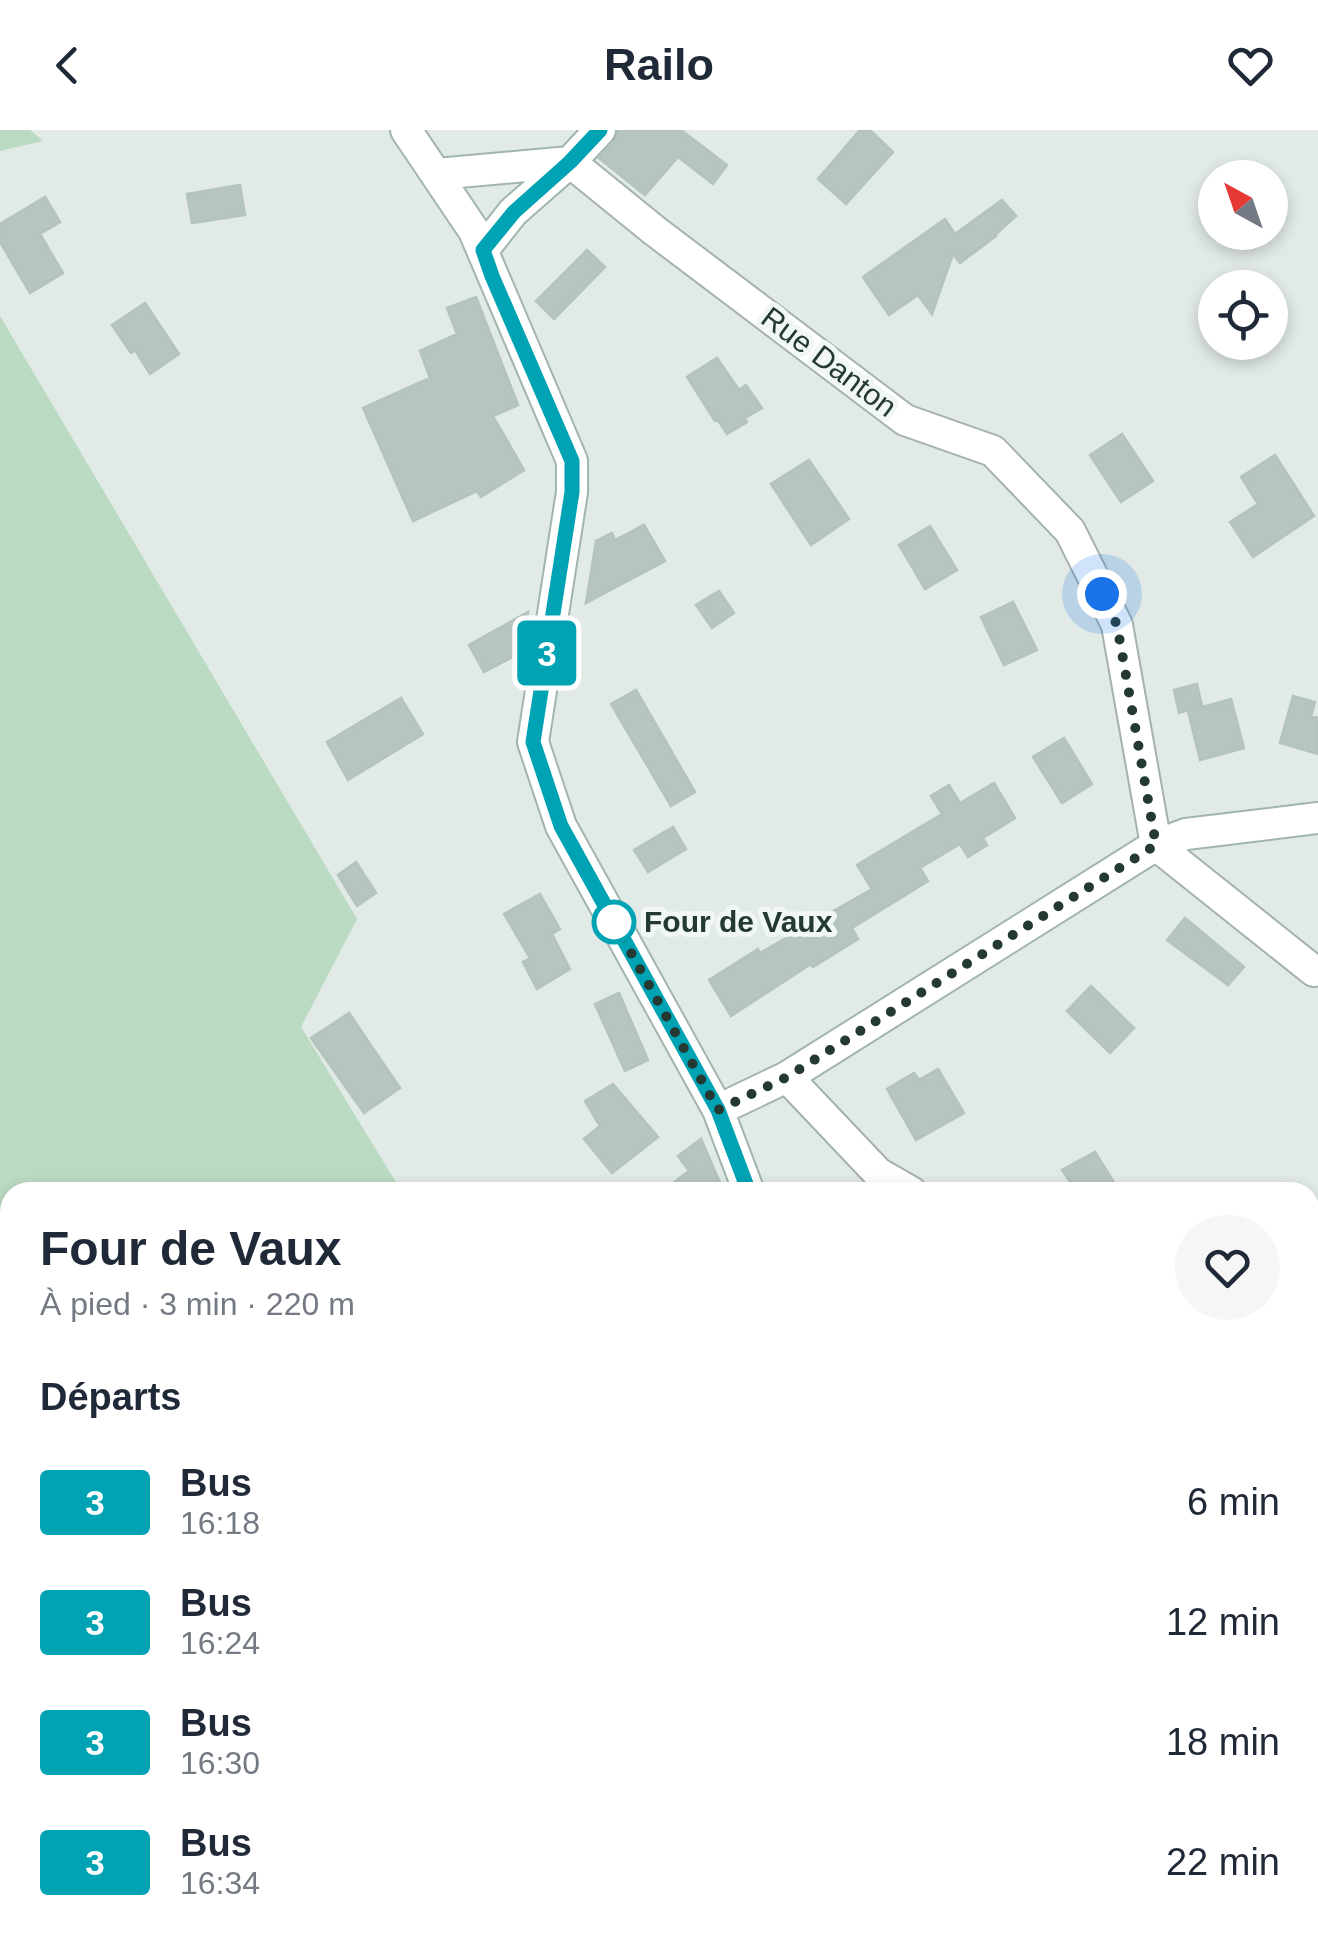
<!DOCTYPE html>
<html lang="fr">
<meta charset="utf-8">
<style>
body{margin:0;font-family:Arial,sans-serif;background:#f6f6f7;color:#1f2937;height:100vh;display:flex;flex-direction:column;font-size:38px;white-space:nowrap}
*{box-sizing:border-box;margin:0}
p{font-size:32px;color:#747a83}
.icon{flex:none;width:55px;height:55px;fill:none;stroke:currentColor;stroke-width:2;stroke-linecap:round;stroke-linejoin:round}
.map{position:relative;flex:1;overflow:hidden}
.sheet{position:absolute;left:0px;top:1052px;width:1320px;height:762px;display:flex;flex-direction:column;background:#fff;border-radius:30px 30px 0 0;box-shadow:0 5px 15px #0003}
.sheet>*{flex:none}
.badge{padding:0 20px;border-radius:8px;font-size:35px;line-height:65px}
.needle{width:65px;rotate:320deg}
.buttons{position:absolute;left:1198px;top:30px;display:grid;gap:20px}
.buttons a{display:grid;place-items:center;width:90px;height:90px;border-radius:50%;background:#fff;box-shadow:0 5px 15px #0003;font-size:50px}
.you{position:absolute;width:50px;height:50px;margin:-25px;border:8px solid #fff;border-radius:50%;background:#1a73e8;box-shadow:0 0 0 15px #1a73e833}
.map>.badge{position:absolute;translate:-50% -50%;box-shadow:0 0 0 5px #fff}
h2{padding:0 40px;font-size:38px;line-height:90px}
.round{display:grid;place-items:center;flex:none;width:105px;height:105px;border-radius:52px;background:#f6f6f7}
.headline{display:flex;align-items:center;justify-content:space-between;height:170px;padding:0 40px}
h1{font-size:48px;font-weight:700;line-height:75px}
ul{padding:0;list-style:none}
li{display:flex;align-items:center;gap:30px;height:120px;padding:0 40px}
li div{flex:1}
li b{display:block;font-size:38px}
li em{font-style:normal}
li .badge{min-width:110px;font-weight:700;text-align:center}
header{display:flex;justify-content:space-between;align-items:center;height:130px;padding:0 40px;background:#fff;font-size:45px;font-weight:700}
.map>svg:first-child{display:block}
.green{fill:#bbdac2}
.building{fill:#b6c5bf;stroke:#b4c3bc;stroke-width:2.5}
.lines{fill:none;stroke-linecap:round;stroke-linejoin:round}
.street-casing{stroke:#a4b1ac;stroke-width:34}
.secondary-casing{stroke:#a1b5ad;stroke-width:34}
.street{stroke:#fff;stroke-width:30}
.secondary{stroke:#fff;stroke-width:30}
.line-casing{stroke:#fff;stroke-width:22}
.line{stroke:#00a3b4;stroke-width:15}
.walk{stroke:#233932;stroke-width:10;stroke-dasharray:0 18}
.stop-dot{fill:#fff;stroke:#00a3b4;stroke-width:5}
.labels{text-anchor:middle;stroke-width:10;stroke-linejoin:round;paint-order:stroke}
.street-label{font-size:30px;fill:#233932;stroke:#f1f7f4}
.stop-label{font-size:30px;font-weight:bold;fill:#233932;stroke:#f1f7f4;text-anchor:start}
</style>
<header><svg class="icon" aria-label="back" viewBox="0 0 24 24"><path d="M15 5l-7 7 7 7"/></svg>Railo<svg class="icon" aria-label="heart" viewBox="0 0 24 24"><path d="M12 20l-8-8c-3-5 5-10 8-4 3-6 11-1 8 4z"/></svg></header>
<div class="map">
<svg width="1318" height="1814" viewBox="0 0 1318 1814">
<rect width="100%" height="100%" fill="#e1eae6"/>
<!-- green -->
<path class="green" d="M 0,0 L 30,0 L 43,11 L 0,21 Z
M 0,186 L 357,789 L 301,897 L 402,1062 L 10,1062 L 10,1805 L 779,1805 L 783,1814 L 0,1814 Z"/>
<!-- building -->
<path class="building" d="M 618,0 L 681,0 L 727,35 L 713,54 L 678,27 L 645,65 L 599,28 L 614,12 Z
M 860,0 L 870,0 L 893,22 L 846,74 L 818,49 Z
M 240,55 L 245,85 L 192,93 L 187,64 Z
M 45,67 L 60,92 L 40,104 L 63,143 L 30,163 L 0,112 L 0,94 Z
M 1002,70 L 1016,86 L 995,105 L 996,106 L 960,133 L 953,124 L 932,184 L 918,165 L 889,185 L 863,147 L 945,89 L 955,104 Z
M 587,120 L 605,137 L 554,189 L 536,171 Z
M 476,167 L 518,275 L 493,286 L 524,340 L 481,367 L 477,361 L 413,391 L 363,278 L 430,248 L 420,221 L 457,204 L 447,178 Z
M 145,173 L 179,224 L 150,244 L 135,220 L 131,223 L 112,195 Z
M 717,228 L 739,260 L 746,255 L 762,278 L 745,288 L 747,292 L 727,304 L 718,290 L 715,291 L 687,247 Z
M 1122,304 L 1153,351 L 1121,372 L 1090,325 Z
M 1275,325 L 1314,386 L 1253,427 L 1230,392 L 1258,374 L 1241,347 Z
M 809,330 L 849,389 L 811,415 L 771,354 Z
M 644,395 L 665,431 L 586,473 L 596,411 L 612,403 L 615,410 Z
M 930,396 L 957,440 L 925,459 L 899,415 Z
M 719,461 L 734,483 L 712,498 L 696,475 Z
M 1013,472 L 1037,520 L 1004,535 L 981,487 Z
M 528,482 L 522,522 L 484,542 L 469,515 Z
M 1197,554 L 1202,576 L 1179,583 L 1174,560 Z
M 636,560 L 695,662 L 671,676 L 611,574 Z
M 1293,566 L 1315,572 L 1311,586 L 1318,588 L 1318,624 L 1280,613 Z
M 401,568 L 423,604 L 348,650 L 327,612 Z
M 1231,569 L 1244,618 L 1200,630 L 1188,581 Z
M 1064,608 L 1092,654 L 1062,673 L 1033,627 Z
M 994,653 L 1015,688 L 983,708 L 987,715 L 968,727 L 960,714 L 920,738 L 928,751 L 852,798 L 858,809 L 813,837 L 811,834 L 731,886 L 709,850 L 758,819 L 760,823 L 872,759 L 857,735 L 942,684 L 931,666 L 949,655 L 960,673 Z
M 673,697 L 686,719 L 648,742 L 634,720 Z
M 356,732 L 376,763 L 357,776 L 338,745 Z
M 540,764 L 560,799 L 552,804 L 570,839 L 537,859 L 523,832 L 530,828 L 504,784 Z
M 1185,788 L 1244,837 L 1228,855 L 1167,810 Z
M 1091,856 L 1134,898 L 1110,923 L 1067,881 Z
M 619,863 L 648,930 L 625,941 L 595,874 Z
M 349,883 L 400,958 L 364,983 L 311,908 Z
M 938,939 L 964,983 L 916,1010 L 887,959 L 914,943 L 919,950 Z
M 613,954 L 658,1007 L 612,1043 L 584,1009 L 600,996 L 585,971 Z
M 701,1009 L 724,1062 L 661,1062 L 689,1041 L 678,1026 Z
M 1095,1022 L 1120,1062 L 1077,1062 L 1062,1040 Z"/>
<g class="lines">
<!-- street casing -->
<g class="street-casing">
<path id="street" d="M 570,32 L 655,101 L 905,290 L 993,321 L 1070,401 L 1117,495 L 1156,715 L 1314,841 L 1318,840
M 787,947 L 878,1043 L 911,1062
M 1310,1334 L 1318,1340"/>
</g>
<!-- secondary casing -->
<g class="secondary-casing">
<path id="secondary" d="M 406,0 L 474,101 L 572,331 L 572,362 L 533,612 L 561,696 L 718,980 L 749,1062
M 437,44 L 570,32
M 483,120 L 513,82 L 570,32 L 600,0
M 718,980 L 787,947 L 1156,715 L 1186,704 L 1318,688
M 1057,1805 L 1061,1814"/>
</g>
<!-- street -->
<use href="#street" class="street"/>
<!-- secondary -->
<use href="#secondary" class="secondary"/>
</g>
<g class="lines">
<!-- line casing -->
<g class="line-casing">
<path id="line" d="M 600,0 L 570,32 L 514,82 L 483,120 L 492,146 L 572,331 L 572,362 L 533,612 L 561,696 L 718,980 L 749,1062"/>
</g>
<!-- line -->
<use href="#line" class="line"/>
<!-- walk -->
<path class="walk" d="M 614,792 L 718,980 L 787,947 L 1156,715 L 1117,495 L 1102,464"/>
</g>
<!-- markers -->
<circle class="stop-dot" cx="614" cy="792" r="20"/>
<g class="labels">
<!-- street labels -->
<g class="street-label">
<text transform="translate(829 232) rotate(37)" y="10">Rue Danton</text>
</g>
<!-- stop labels -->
<g class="stop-label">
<text x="644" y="802">Four de Vaux</text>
</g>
</g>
</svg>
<div class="buttons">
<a><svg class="needle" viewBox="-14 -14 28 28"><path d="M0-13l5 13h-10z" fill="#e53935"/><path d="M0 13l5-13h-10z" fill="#747a83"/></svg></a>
<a><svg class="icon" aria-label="locate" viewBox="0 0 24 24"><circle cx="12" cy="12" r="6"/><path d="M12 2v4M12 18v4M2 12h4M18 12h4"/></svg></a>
</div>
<div class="you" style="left:1102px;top:464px"></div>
<b class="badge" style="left:547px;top:523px;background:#00a3b4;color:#fff">3</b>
<section class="sheet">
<div class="headline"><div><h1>Four de Vaux</h1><p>À pied · 3 min · 220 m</p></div><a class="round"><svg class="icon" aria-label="heart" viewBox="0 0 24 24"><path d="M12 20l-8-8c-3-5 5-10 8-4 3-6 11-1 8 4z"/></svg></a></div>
<h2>Départs</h2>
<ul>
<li><span class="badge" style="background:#00a3b4;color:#fff">3</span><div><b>Bus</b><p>16:18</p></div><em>6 min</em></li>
<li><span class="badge" style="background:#00a3b4;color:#fff">3</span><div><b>Bus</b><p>16:24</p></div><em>12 min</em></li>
<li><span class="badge" style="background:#00a3b4;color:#fff">3</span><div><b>Bus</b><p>16:30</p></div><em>18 min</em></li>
<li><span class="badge" style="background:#00a3b4;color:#fff">3</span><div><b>Bus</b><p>16:34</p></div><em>22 min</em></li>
</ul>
</section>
</div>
